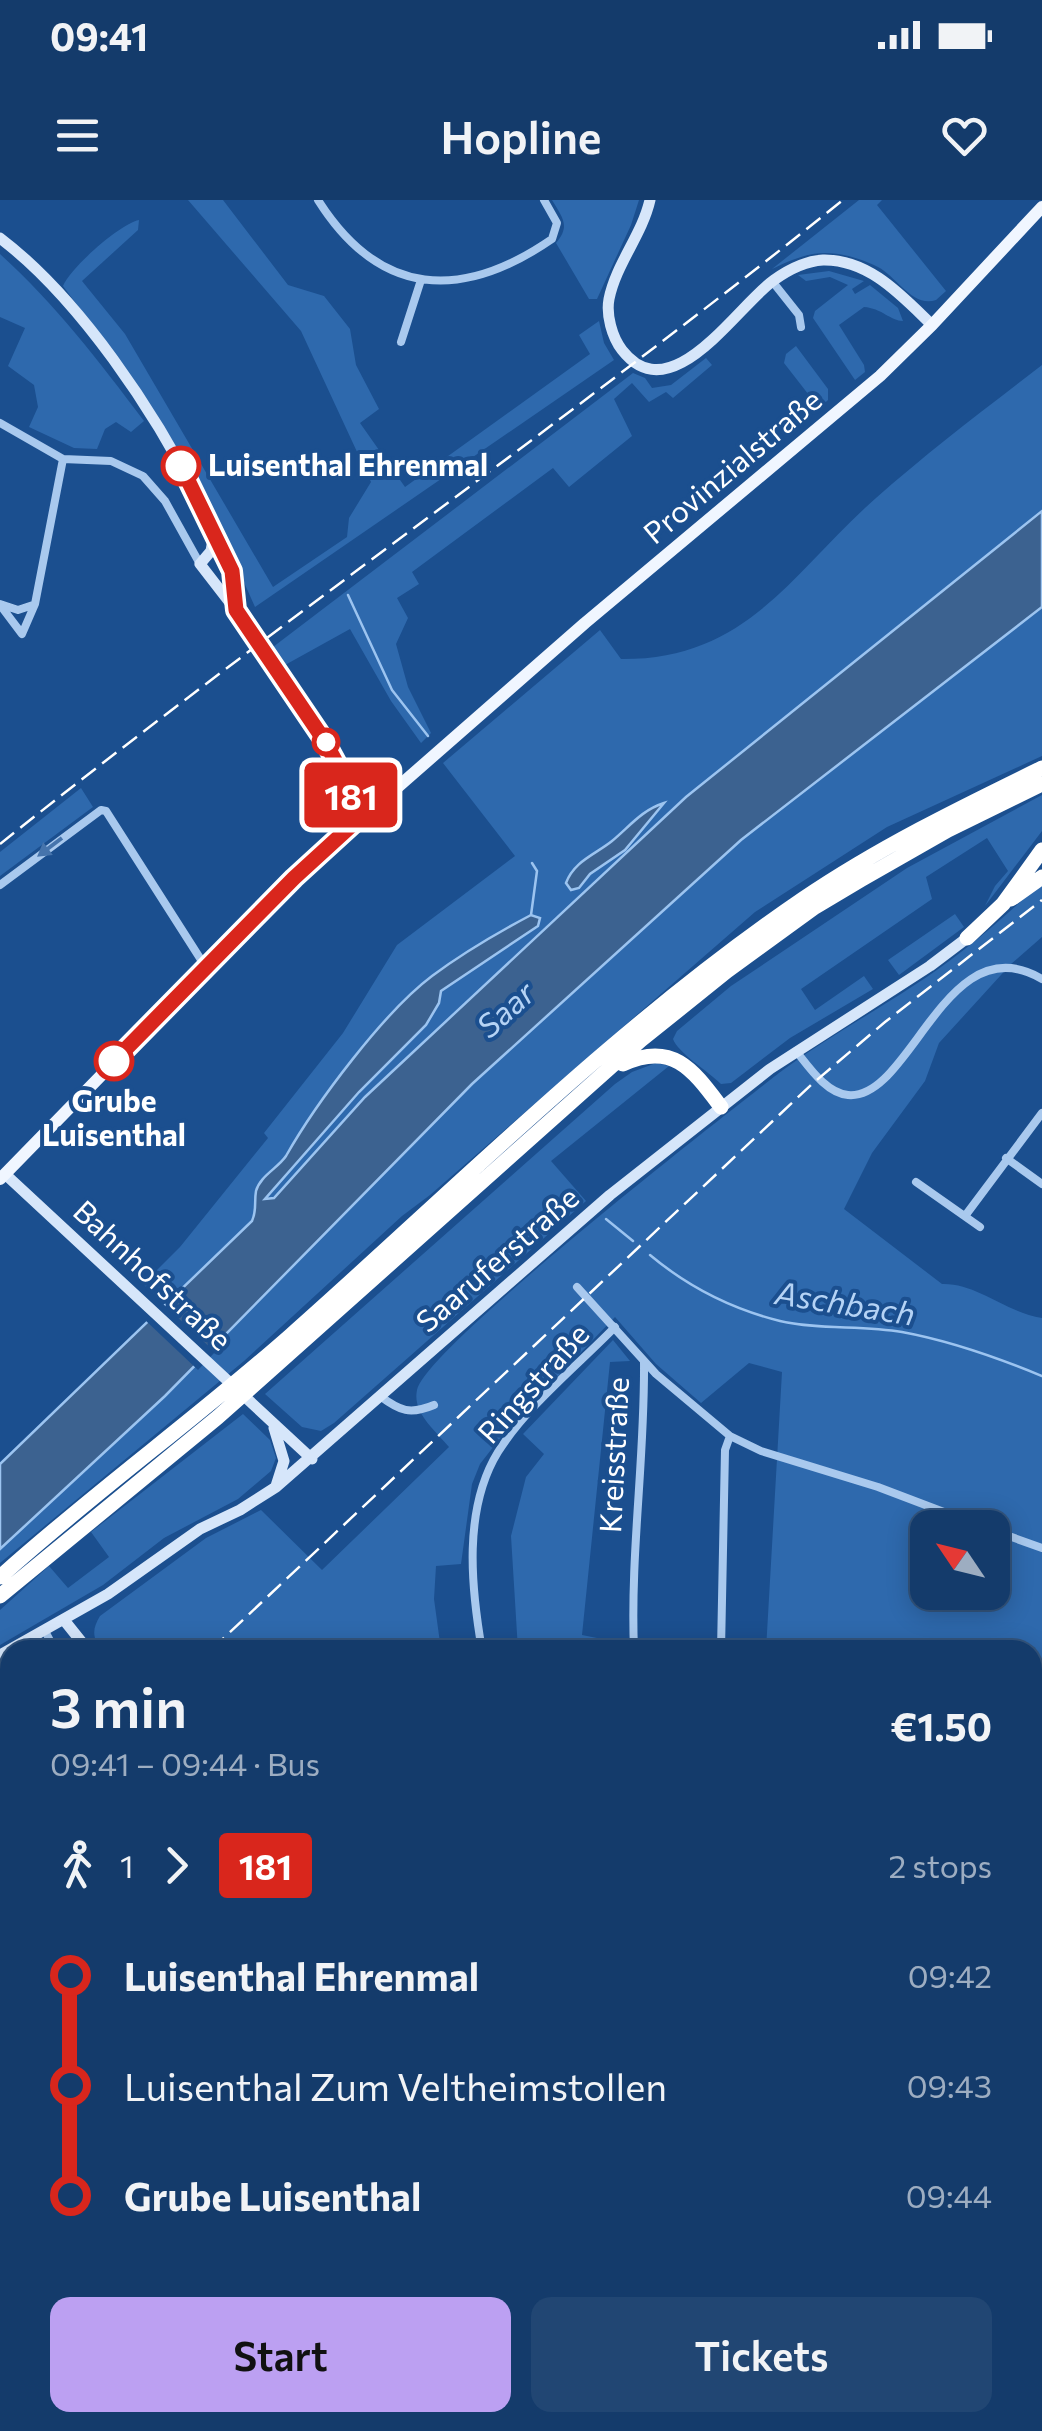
<!DOCTYPE html>
<meta charset="utf-8">
<style>
body{margin:0;font-family:Commissioner,sans-serif;background:#214673;color:#f1f3f6;height:100vh;display:flex;flex-direction:column;font-size:38px;white-space:nowrap}
*{box-sizing:border-box;margin:0}
p{font-size:32px;color:#9dadc1}
.icon{flex:none;width:55px;height:55px;fill:none;stroke:currentColor;stroke-width:2;stroke-linecap:round;stroke-linejoin:round}
.map{position:relative;flex:1;overflow:hidden}
.side{position:absolute;left:0px;top:1440px;width:1042px;height:792px;display:flex;flex-direction:column;background:#143b6b;border-radius:30px 30px 0 0;box-shadow:0 5px 25px #0003,0 0 0 2px #33557e}
.side>*{flex:none}
.badge{padding:0 20px;border-radius:8px;font-size:35px;line-height:65px}
.needle{width:65px;rotate:305deg}
.buttons{position:absolute;left:910px;top:1310px;display:grid;gap:20px}
.buttons a{display:grid;place-items:center;width:100px;height:100px;border-radius:20px;background:#143b6b;box-shadow:0 5px 25px #0003,0 0 0 2px #33557e;font-size:50px}
.map>.badge{position:absolute;translate:-50% -50%;box-shadow:0 0 0 5px #fff}
.legs{display:flex;align-items:center;gap:15px;height:110px;padding:0 50px;font-size:32px}
.legs p{margin-inline-start:auto}
.headline{display:flex;align-items:center;justify-content:space-between;height:170px;padding:0 50px}
h1{font-size:55px;font-weight:600;line-height:75px}
.button{display:flex;gap:20px;margin-top:auto;padding:20px 50px}
.button a{flex:1;height:115px;border-radius:20px;background:#bca0f2;color:#111;font-size:40px;font-weight:600;line-height:115px;text-align:center}
.button a+a{background:#214673;color:#f1f3f6}
ul{padding:0 50px;list-style:none}
li{display:flex;align-items:center;gap:35px;height:110px;font-size:38px}
li i{display:grid;place-items:center;width:15px;height:100%;margin:0 12px;background:currentColor}
li i::after{content:'';width:25px;height:25px;margin:-12px;border:8px solid;border-radius:50%;background:#143b6b}
li p{margin-inline-start:auto}
li:first-child i{background:linear-gradient(#0000 50%,currentColor 0)}
li:last-child i{background:linear-gradient(currentColor 50%,#0000 0)}
.status{display:flex;justify-content:space-between;align-items:center;height:70px;padding:0 50px;background:#143b6b;direction:ltr}
.status svg{height:28px;fill:currentColor}
header{display:flex;justify-content:space-between;align-items:center;height:130px;padding:0 50px;background:#143b6b;font-size:45px;font-weight:600}
.map>svg:first-child{display:block}
.green{fill:#2e69ad;fill-rule:evenodd}
.water{fill:#3c6290;stroke:#9cc4f0;stroke-width:2.5}
.pier{fill:#1b4f8f}
.lines{fill:none;stroke-linecap:round;stroke-linejoin:round}
.stream{stroke:#9cc4f0;stroke-width:2.5}
.secondary-tunnel{stroke:#3d69a0;stroke-width:11;stroke-dasharray:11 5.5;stroke-linecap:butt}
.street{stroke:#a9c9ee;stroke-width:8}
.secondary{stroke:#d6e6fa;stroke-width:11}
.primary{stroke:#f0f6ff;stroke-width:12}
.highway{stroke:#fff;stroke-width:15}
.rail{stroke:#fff;stroke-width:2.5;stroke-dasharray:18 8;stroke-linecap:butt}
.oneway{fill:#4674ac}
.line-1-casing{stroke:#fff;stroke-width:22}
.line-1{stroke:#d9261c;stroke-width:15}
.stop-1-dot{fill:#fff;stroke:#d9261c;stroke-width:5}
.labels{text-anchor:middle;stroke-width:8;stroke-linejoin:round;paint-order:stroke}
.stop-label{font-size:30px;font-weight:bold;fill:#fff;stroke:#1b4f8f;text-anchor:start}
.street-label{font-size:30px;fill:#fff;stroke:#1b4f8f}
.water-label{font-size:32px;font-style:italic;fill:#b5d3f5;stroke:#1b4f8f}
</style>
<div class="status"><b>09:41</b><svg viewBox="0 0 49 12"><path d="M0 12V9h3v3zM5 12V6h3v6zM10 12V3h3v9zM15 12V0h3v12zM26 1h20v11H26zM47 4h2v5h-2z"/></svg></div>
<header><svg class="icon" aria-label="menu" viewBox="0 0 24 24"><path d="M4 6h16M4 12h16M4 18h16"/></svg>Hopline<svg class="icon" aria-label="heart" viewBox="0 0 24 24"><path d="M12 20l-8-8c-3-5 5-10 8-4 3-6 11-1 8 4z"/></svg></header>
<div class="map">
<svg width="1042" height="2231" viewBox="0 0 1042 2231">
<rect width="100%" height="100%" fill="#1b4f8f"/>
<!-- green -->
<path class="green" d="M 188,0 L 223,0 L 288,85 L 324,96 L 350,129 L 356,165 L 379,209 L 360,223 L 405,287 L 590,154 L 579,135 L 599,121 L 604,143 L 614,160 L 255,407 L 203,290 L 139,188 L 63,86 C 71,67 120,24 139,20 L 138,30 L 82,81 L 125,134 L 273,387 L 347,337 L 349,318 L 371,282 L 301,131 Z
M 552,0 L 639,0 L 631,25 L 597,99 L 589,99 L 556,43 C 571,26 562,17 552,0 Z
M 859,0 L 882,0 L 877,5 L 946,91 L 936,100 C 913,108 897,77 878,67 C 862,59 843,53 825,53 C 806,53 789,61 772,69 Z
M 0,54 C 55,104 99,161 144,221 L 131,232 L 116,222 L 105,229 L 97,249 L 74,248 L 29,227 L 38,207 L 34,185 L 8,166 L 25,128 L 0,117 Z
M 829,71 L 864,81 L 852,89 L 855,94 L 870,85 L 898,108 L 903,121 C 891,121 881,108 864,107 L 839,125 L 864,165 L 865,172 L 855,180 L 813,118 L 815,111 L 848,85 L 830,77 L 806,81 L 798,75 Z
M 796,146 L 828,189 L 828,200 L 819,208 L 784,163 L 786,154 Z
M 706,158 L 712,165 L 673,198 L 666,192 L 649,202 L 632,183 L 614,199 L 632,236 L 569,287 L 553,268 L 412,372 L 419,384 L 397,398 L 408,418 L 396,444 L 408,487 L 431,533 L 421,543 L 391,501 L 350,429 L 285,465 L 273,447 L 633,173 L 645,178 L 652,188 L 671,185 Z
M 1042,165 L 1042,311 L 686,597 L 365,897 L 274,998 L 268,1001 L 265,999 L 359,892 L 426,825 L 439,803 L 441,791 L 538,727 L 531,715 C 497,733 462,753 432,776 C 384,812 316,903 286,956 C 278,968 260,976 256,991 C 254,1002 258,1010 252,1021 L 167,1106 L 143,1084 L 180,1047 L 268,938 L 264,933 L 343,833 L 397,745 L 515,656 L 443,563 L 600,430 L 621,459 C 748,460 792,372 876,298 C 929,251 986,208 1042,165 Z
M 1042,407 L 1042,556 L 887,627 L 755,712 L 430,995 L 402,1016 L 244,1161 L 0,1363 L 0,1349 L 165,1196 L 472,884 L 741,640 Z
M 81,588 L 93,607 L 0,676 L 0,652 Z
M 1042,595 L 1042,631 L 985,706 L 995,686 L 1008,671 L 987,638 L 926,677 L 932,699 L 801,789 L 815,810 L 864,776 L 873,789 L 790,838 L 731,883 L 721,884 C 708,871 678,853 673,839 L 677,831 L 731,786 L 907,668 Z
M 1042,683 L 1042,737 L 1011,764 L 939,843 L 925,881 L 872,953 L 844,1009 L 942,1084 C 977,1083 1007,1113 1042,1118 L 1042,1601 L 1033,1597 L 1032,1450 L 766,1450 L 782,1172 L 749,1163 L 701,1203 L 656,1164 L 615,1117 L 508,1228 L 480,1264 L 472,1284 L 461,1364 L 436,1366 L 434,1399 L 441,1450 L 102,1450 C 92,1438 92,1429 100,1416 L 206,1338 L 261,1310 L 322,1370 L 449,1247 C 436,1231 412,1213 417,1190 C 424,1149 732,909 783,870 C 840,828 905,796 961,752 C 989,731 1015,706 1042,683 ZM 928,1328 L 992,1328 L 992,1392 L 928,1392 Z
M 955,714 L 964,727 L 899,775 L 888,760 Z
M 656,863 L 669,866 L 551,961 L 586,1001 L 334,1223 L 321,1231 L 302,1227 L 265,1194 L 615,884 L 632,872 Z
M 613,1140 L 630,1161 L 610,1162 L 582,1435 L 597,1438 L 596,1450 L 518,1450 L 511,1336 L 526,1277 L 544,1254 L 523,1234 Z
M 243,1214 L 270,1240 L 276,1258 L 271,1271 L 238,1299 L 164,1338 L 103,1385 L 0,1445 L 0,1410 L 49,1366 L 68,1388 L 109,1357 L 91,1332 Z
M 1033,1676 L 1042,1681 L 1042,1804 L 1036,1818 L 1042,1821 L 1042,1935 L 1032,1932 Z
M 0,1855 L 10,1860 L 10,1959 L 0,1979 Z
M 1042,1988 L 1042,2130 L 1033,2139 L 1033,1997 Z
M 537,2222 L 935,2222 L 938,2231 L 530,2231 Z
M 120,2223 L 181,2223 L 180,2231 L 122,2231 L 123,2224 Z"/>
<!-- water -->
<path class="water" d="M 1042,311 L 1042,407 L 741,640 L 472,884 L 165,1196 L 0,1349 L 0,1264 L 252,1021 C 257,1010 254,1002 256,991 C 260,976 278,968 286,956 C 316,903 384,812 432,776 C 463,753 497,733 531,715 L 540,718 L 538,726 L 441,791 L 439,803 L 426,825 L 359,892 L 265,999 L 274,998 L 365,897 L 686,597 Z
M 664,603 L 625,650 L 590,674 L 579,688 L 571,690 L 566,683 C 574,661 596,654 612,641 C 630,626 642,610 664,603 Z"/>
<!-- pier -->
<path class="pier" d="M 162,1103 L 215,1152 L 198,1170 L 145,1120 Z"/>
<g class="lines">
<!-- stream -->
<path class="stream" d="M 348,395 L 392,490 L 428,536
M 531,715 L 537,671 L 532,663
M 606,1019 L 633,1041
M 650,1055 C 687,1086 732,1109 780,1121 C 819,1130 862,1125 902,1132 C 951,1141 996,1157 1042,1176
M 701,2222 L 713,2231"/>
<!-- secondary-tunnel -->
<path class="secondary-tunnel" d="M 241,417 L 265,450"/>
<!-- street -->
<path class="street" d="M 318,0 C 380,98 462,101 552,39 L 557,23 L 544,0
M 772,81 L 799,115 L 801,127
M 401,142 L 421,80
M 0,223 L 63,259 L 111,261 L 143,276 L 165,301 L 200,364
M 0,404 L 18,410 L 33,405
M 0,405 L 22,434 L 35,404 L 63,259
M 0,685 L 101,610 L 106,611 L 205,766
M 796,851 C 809,867 826,893 848,895 C 911,901 946,722 1042,779
M 1006,958 L 1042,984
M 916,982 L 980,1027
M 965,1016 L 1042,913
M 577,1087 L 656,1174 L 730,1236 L 761,1251 L 878,1287 L 986,1328
M 380,1196 C 400,1211 410,1215 434,1205
M 992,1330 L 1042,1348
M 45,1431 L 55,1450
M 482,1450 C 471,1387 463,1309 498,1252 C 526,1207 578,1165 615,1127
M 634,1450 C 630,1354 645,1258 644,1162
M 721,1450 L 725,1250 L 730,1236
M 1032,1616 L 1042,1619
M 343,2222 L 353,2231
M 330,2231 L 336,2222"/>
<!-- secondary -->
<path class="secondary" d="M 650,0 C 642,35 616,64 609,99 C 606,115 612,137 622,150 C 671,213 737,106 774,80 C 788,70 806,61 823,60 C 869,59 902,96 932,125
M 0,38 C 80,99 155,212 200,302 C 211,324 225,348 233,372 C 237,384 236,397 236,410
M 214,334 L 211,351 L 200,364 L 241,417
M 265,450 L 342,569 L 351,596 L 364,615
M 345,572 L 377,603
M 5,974 L 312,1259
M 274,1228 L 284,1261 L 276,1286
M 64,1420 L 88,1450
M 0,1455 L 108,1394 L 200,1329 L 240,1310 L 276,1287 L 610,995 L 770,869 L 930,766 L 967,738
M 1032,1949 L 1042,1953
M 187,2231 L 188,2222"/>
<!-- primary -->
<path class="primary" d="M 0,979 L 294,678 L 585,423 L 880,176 L 932,125 L 1042,7"/>
<!-- highway -->
<path class="highway" d="M 1011,699 L 1042,677
M 967,738 L 1003,704 L 1042,650
M 623,864 C 673,841 693,870 721,907
M 0,1377 C 93,1293 196,1219 291,1135 C 458,987 618,825 803,699 C 878,648 960,608 1042,568
M 0,1396 L 218,1217 L 641,840 L 727,771 L 815,707 L 862,679 L 948,630 L 1042,584"/>
<!-- rail -->
<path class="rail" d="M 0,644 C 276,423 567,222 843,0
M 211,1450 L 811,885 L 885,822 L 1042,700
M 0,1632 L 10,1625"/>
</g>
<!-- one-way arrows -->
<defs><path id="oneway-solid" d="M-6-.8H1V-3.2L6.5 0L1 3.2V.8H-6Z" transform="scale(2.5)"/></defs>
<use class="oneway" href="#oneway-solid" transform="translate(50 647) rotate(143)"/>
<g class="lines">
<!-- line-1 casing -->
<g class="line-1-casing">
<path id="line-1" d="M 114,861 L 294,678 L 364,614 L 324,540 L 236,410 L 232,371 L 181,266"/>
</g>
<!-- line-1 -->
<use href="#line-1" class="line-1"/>
</g>
<!-- markers -->
<g class="stop-1-dot">
<circle cx="181" cy="266" r="18"/>
<circle cx="326" cy="542" r="12"/>
<circle cx="114" cy="861" r="18"/>
</g>
<g class="labels">
<!-- stop labels -->
<g class="stop-label">
<text x="208" y="276">Luisenthal Ehrenmal</text>
<text x="114" y="912" text-anchor="middle">Grube<tspan x="114" dy="34">Luisenthal</tspan></text>
</g>
<!-- street labels -->
<g class="street-label">
<text transform="translate(733 267) rotate(-40)" y="10">Provinzialstraße</text>
<text transform="translate(498 1060) rotate(-41)" y="10">Saaruferstraße</text>
<text transform="translate(152 1076) rotate(43)" y="10">Bahnhofstraße</text>
<text transform="translate(534 1184) rotate(-48)" y="10">Ringstraße</text>
<text transform="translate(615 1255) rotate(-87)" y="10">Kreisstraße</text>
</g>
<!-- water labels -->
<g class="water-label">
<text transform="translate(506 810) rotate(-42)" y="11">Saar</text>
<text transform="translate(845 1104) rotate(9)" y="11">Aschbach</text>
</g>
</g>
</svg>
<div class="buttons">
<a><svg class="needle" viewBox="-14 -14 28 28"><path d="M0-13l5 13h-10z" fill="#e53935"/><path d="M0 13l5-13h-10z" fill="#9dadc1"/></svg></a>
</div>
<b class="badge" style="left:351px;top:595px;background:#d9261c;color:#fff">181</b>
<section class="side">
<div class="headline"><div><h1>3 min</h1><p>09:41 – 09:44 · Bus</p></div><b>€1.50</b></div>
<div class="legs"><svg class="icon" aria-label="walk" viewBox="0 0 24 24"><circle cx="13" cy="4" r="2"/><path d="M13 8l-2 6 4 7M11 14l-3 7M7 12l3-4h3l4 4"/></svg>1<svg class="icon" aria-label="forward" viewBox="0 0 24 24"><path d="M9 5l7 7-7 7"/></svg><b class="badge" style="background:#d9261c;color:#fff">181</b><p>2 stops</p></div>
<ul>
<li><i style="color:#d9261c"></i><b>Luisenthal Ehrenmal</b><p>09:42</p></li>
<li><i style="color:#d9261c"></i><span>Luisenthal Zum Veltheimstollen</span><p>09:43</p></li>
<li><i style="color:#d9261c"></i><b>Grube Luisenthal</b><p>09:44</p></li>
</ul>
<div class="button"><a>Start</a><a>Tickets</a></div>
</section>
</div>
